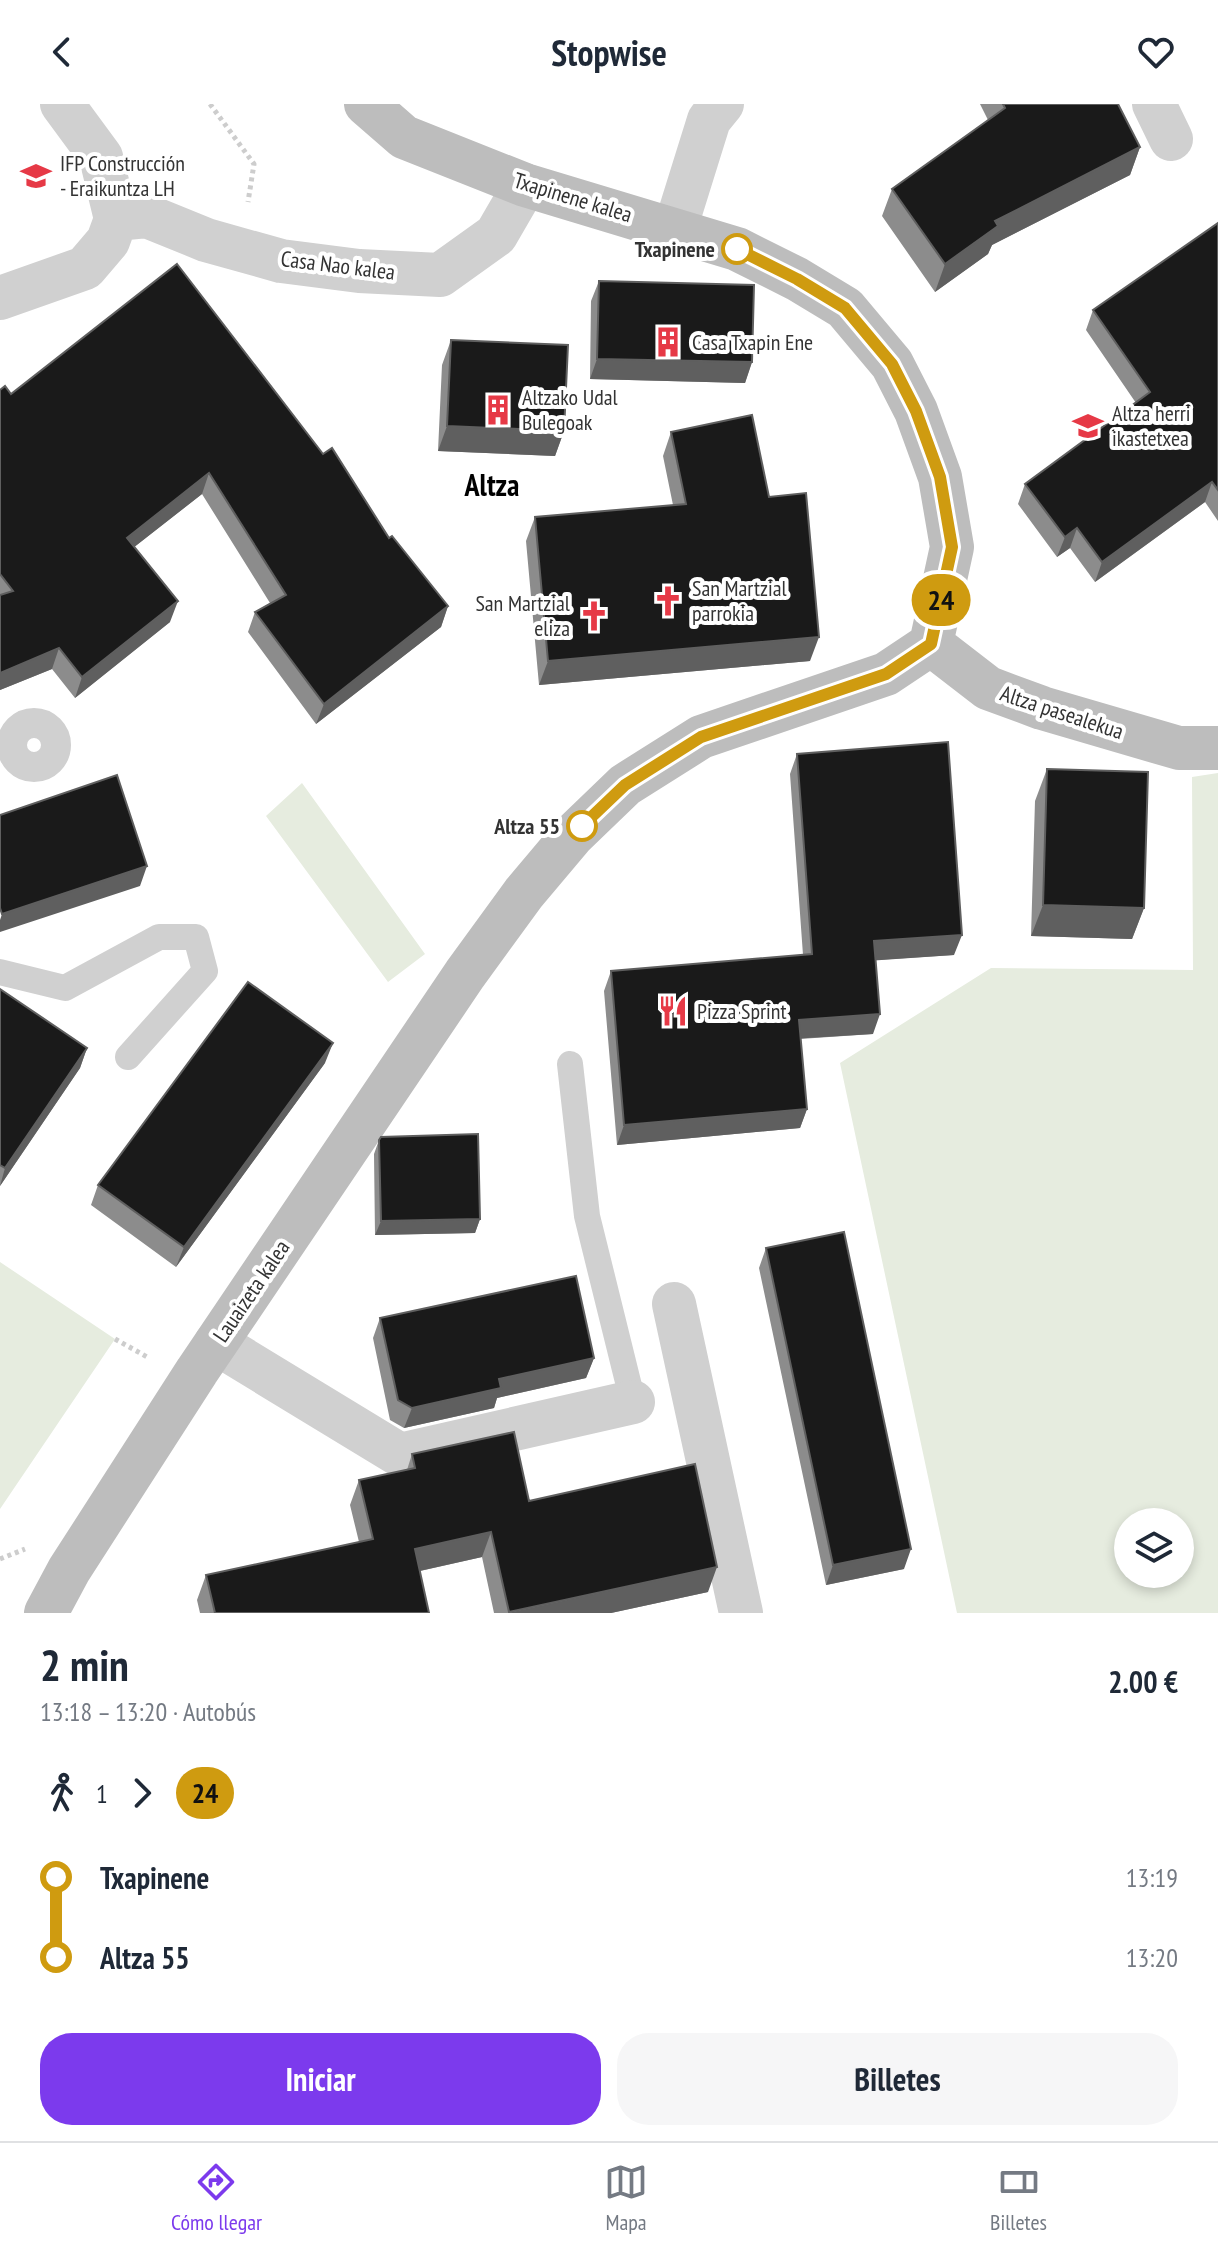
<!DOCTYPE html>
<html lang="es">
<meta charset="utf-8">
<style>
body{margin:0;font-family:"PT Sans Narrow",sans-serif;background:#f6f6f7;color:#1f2937;height:100vh;display:flex;flex-direction:column;font-size:30px;white-space:nowrap}
*{box-sizing:border-box;margin:0}
p{font-size:26px;color:#747a83}
.icon{flex:none;width:44px;height:44px;fill:none;stroke:currentColor;stroke-width:2;stroke-linecap:round;stroke-linejoin:round}
.map{position:relative;height:1509px;overflow:hidden}
.sheet{display:flex;flex-direction:column;background:#fff;flex:1}
.sheet>*{flex:none}
.badge{padding:0 16px;border-radius:26px;font-size:28px;line-height:52px}
.fabs{position:absolute;left:1114px;top:1404px;display:grid;gap:16px}
.fabs a{display:grid;place-items:center;width:80px;height:80px;border-radius:50%;background:#fff;box-shadow:0 4px 12px #0003;font-size:40px}
.map>.badge{position:absolute;translate:-50% -50%;box-shadow:0 0 0 4px #fff}
.legs{display:flex;align-items:center;gap:12px;height:88px;padding:0 40px;font-size:26px}
.legs p{margin-inline-start:auto}
.headline{display:flex;align-items:center;justify-content:space-between;height:136px;padding:0 40px}
h1{font-size:44px;font-weight:600;line-height:60px}
.cta{display:flex;gap:16px;margin-top:auto;padding:16px 40px}
.cta a{flex:1;height:92px;border-radius:32px;background:#7c3aed;color:#fff;font-size:32px;font-weight:600;line-height:92px;text-align:center}
.cta a+a{background:#f6f6f7;color:#1f2937}
ul{padding:0 40px;list-style:none}
li{display:flex;align-items:center;gap:28px;height:80px;font-size:30px}
li i{display:grid;place-items:center;width:12px;height:100%;margin:0 10px;background:currentColor}
li i::after{content:'';width:20px;height:20px;margin:-10px;border:6px solid;border-radius:50%;background:#fff}
li p{margin-inline-start:auto}
li:first-child i{background:linear-gradient(#0000 50%,currentColor 0)}
li:last-child i{background:linear-gradient(currentColor 50%,#0000 0)}
header{display:flex;justify-content:space-between;align-items:center;height:104px;padding:0 40px;background:#fff;font-size:36px;font-weight:600}
.menu{display:flex;justify-content:space-around;align-items:center;height:112px;border-top:2px solid #e0e1e3;background:#fff;font-size:22px;color:#747a83}
.menu a{display:grid;justify-items:center;gap:4px}
.menu .current{color:#7c3aed}
.map>svg:first-child{display:block}
.green{fill:#e6ecdf;fill-rule:evenodd}
.lines{fill:none;stroke-linecap:round;stroke-linejoin:round}
.path{stroke:#cdcdcd;stroke-width:5;stroke-dasharray:4 4;stroke-linecap:butt}
.lane{stroke:#d0d0d0;stroke-width:26}
.street{stroke:#d0d0d0;stroke-width:44}
.secondary{stroke:#bdbdbd;stroke-width:44}
.wall{fill:#8c8c8c}
.shaded-wall{fill:#5f5f5f}
.building{fill:#1a1a1a;stroke:#5f5f5f;stroke-width:2}
.line-1-casing{stroke:#fff;stroke-width:18}
.line-1{stroke:#cf9b10;stroke-width:12}
.stop-1-dot{fill:#fff;stroke:#cf9b10;stroke-width:4}
.labels{text-anchor:middle;stroke-width:8;stroke-linejoin:round;paint-order:stroke}
.poi-label{font-size:22px;fill:#333;stroke:#fff;text-anchor:start}
.street-label{font-size:22px;fill:#333;stroke:#fff}
.stop-label{font-size:22px;font-weight:bold;fill:#333;stroke:#fff;text-anchor:end}
.district-label{font-size:30px;font-weight:bold;fill:#000;stroke:#fff}
</style>
<header><svg class="icon" aria-label="back" viewBox="0 0 24 24"><path d="M15 5l-7 7 7 7"/></svg>Stopwise<svg class="icon" aria-label="heart" viewBox="0 0 24 24"><path d="M12 20l-8-8c-3-5 5-10 8-4 3-6 11-1 8 4z"/></svg></header>
<div class="map">
<svg width="1218" height="1509" viewBox="0 0 1218 1509">
<rect width="100%" height="100%" fill="#fff"/>
<!-- green -->
<path class="green" d="M 1218,669 L 1218,1509 L 957,1509 L 840,959 L 991,864 L 1193,866 L 1192,673 ZM 1128,1418 L 1180,1418 L 1180,1470 L 1128,1470 Z
M 302,679 L 425,850 L 388,878 L 266,712 Z
M 0,1158 L 115,1235 L 0,1405 Z"/>
<g class="lines">
<!-- path -->
<path class="path" d="M 210,0 L 254,60 L 248,98
M 115,1235 L 149,1254
M 0,1455 L 25,1445"/>
<!-- lane -->
<path class="lane" d="M 0,868 L 65,884 L 159,833 L 196,833 L 205,867 L 128,953
M 570,960 L 587,1112 L 633,1298"/>
<!-- street -->
<path class="street" d="M 1154,0 L 1171,35
M 116,115 L 147,112 L 206,136 L 281,157 L 359,167 L 440,171 L 496,131 L 525,81
M 675,125 L 709,16 L 722,0
M 0,194 L 85,164 L 108,137 L 116,115 L 101,53 L 62,0
M19 641a15 15 0 1 1 30 0a15 15 0 1 1-30 0Z
M 674,1200 L 741,1509
M 216,1239 L 400,1351 L 633,1298"/>
<!-- secondary -->
<path class="secondary" d="M 366,0 L 404,33 L 525,81 L 737,145 L 797,175 L 845,204 L 892,260 L 916,307 L 940,373 L 952,443 L 931,540
M 931,540 L 988,584 L 1042,604 L 1179,644 L 1218,644
M 46,1509 L 69,1466 L 197,1267 L 465,870 L 524,789 L 572,732 L 625,681 L 701,633 L 886,570 L 931,540"/>
</g>
<!-- wall -->
<path class="wall" d="M 980,0 L 1118,0 L 1140,43 L 1130,71 L 992,141 L 988,150 L 935,188 L 882,112 L 892,85 L 988,16 Z
M 1218,119 L 1218,417 L 1205,398 L 1095,478 L 1070,444 L 1057,453 L 1018,400 L 1025,380 L 1136,299 L 1086,226 L 1093,206 Z
M 599,177 L 752,258 L 745,279 L 590,275 L 591,197 Z
M 451,236 L 564,327 L 555,352 L 438,347 L 442,261 Z
M 0,286 L 389,434 L 448,502 L 441,523 L 316,620 L 248,528 L 255,508 L 270,499 L 202,390 L 134,443 L 170,518 L 75,594 L 52,565 L 0,586 Z
M 671,328 L 769,393 L 810,557 L 539,581 L 526,437 L 535,413 L 673,401 L 663,352 Z
M 797,650 L 954,851 L 876,856 L 873,930 L 800,935 L 807,1005 L 800,1024 L 617,1041 L 604,887 L 611,867 L 803,851 L 790,670 Z
M 1047,665 L 1144,804 L 1132,835 L 1031,832 L 1035,697 Z
M 0,885 L 87,944 L 80,964 L 0,1082 Z
M 325,959 L 176,1163 L 91,1101 L 98,1081 Z
M 379,1036 L 480,1115 L 475,1129 L 375,1131 L 374,1050 Z
M 766,1144 L 904,1465 L 826,1481 L 759,1164 Z
M 380,1214 L 594,1254 L 586,1274 L 497,1294 L 494,1304 L 404,1324 L 390,1316 L 373,1234 Z
M 412,1350 L 529,1397 L 708,1488 L 611,1509 L 494,1509 L 482,1453 L 420,1467 L 429,1509 L 200,1509 L 197,1496 L 206,1471 L 359,1438 L 350,1401 L 359,1376 L 407,1366 Z"/>
<!-- shaded-wall -->
<path class="shaded-wall" d="M 1140,43 L 1130,71 L 992,141 L 988,150 L 935,188 L 945,160 L 995,117 Z
M 597,255 L 752,258 L 745,279 L 590,275 Z
M 447,322 L 564,327 L 555,352 L 438,347 Z
M 209,369 L 202,390 L 119,455 L 127,434 Z
M 1212,378 L 1205,398 L 1095,478 L 1102,458 Z
M 1077,424 L 1070,444 L 1057,453 L 1065,433 Z
M 178,497 L 170,518 L 75,594 L 82,573 Z
M 448,502 L 441,523 L 316,620 L 324,600 Z
M 819,533 L 810,557 L 539,581 L 548,557 Z
M 59,544 L 52,565 L 0,586 L 0,569 Z
M 147,762 L 140,782 L 0,828 L 0,816 L 2,810 Z
M 1043,801 L 1144,804 L 1132,835 L 1031,832 Z
M 962,831 L 954,851 L 867,857 L 874,837 Z
M 880,910 L 873,930 L 791,935 L 799,916 Z
M 333,939 L 325,959 L 176,1163 L 184,1143 Z
M 87,944 L 80,964 L 0,1082 L 5,1064 Z
M 807,1005 L 800,1024 L 617,1041 L 624,1021 Z
M 480,1115 L 475,1129 L 375,1131 L 381,1117 Z
M 594,1254 L 586,1274 L 497,1294 L 494,1304 L 404,1324 L 412,1304 L 499,1275 Z
M 491,1428 L 482,1453 L 406,1470 L 415,1445 Z
M 911,1445 L 904,1465 L 826,1481 L 833,1461 Z
M 717,1463 L 708,1488 L 611,1509 L 508,1509 Z"/>
<!-- building -->
<path class="building" d="M 1003,0 L 1118,0 L 1140,43 L 995,117 L 998,122 L 945,160 L 892,85 L 1005,4 Z
M 1218,119 L 1218,386 L 1212,378 L 1102,458 L 1077,424 L 1065,433 L 1025,380 L 1150,288 L 1093,206 Z
M 177,160 L 323,350 L 332,344 L 389,434 L 392,432 L 448,502 L 324,600 L 255,508 L 286,491 L 209,369 L 127,434 L 178,497 L 82,573 L 59,544 L 0,569 L 0,491 L 13,487 L 0,470 L 0,286 L 5,282 L 11,290 Z
M 599,177 L 754,181 L 752,258 L 597,255 Z
M 451,236 L 568,241 L 564,327 L 447,322 Z
M 752,311 L 769,393 L 806,389 L 819,533 L 548,557 L 535,413 L 686,400 L 671,328 Z
M 948,638 L 962,831 L 874,837 L 880,910 L 799,916 L 807,1005 L 624,1021 L 611,867 L 812,850 L 797,650 Z
M 1047,665 L 1148,668 L 1144,804 L 1043,801 Z
M 117,671 L 147,762 L 2,810 L 0,804 L 0,711 Z
M 248,878 L 333,939 L 184,1143 L 98,1081 Z
M 0,885 L 87,944 L 5,1064 L 0,1061 Z
M 478,1030 L 480,1115 L 381,1117 L 379,1036 L 381,1033 Z
M 844,1128 L 911,1445 L 833,1461 L 766,1144 Z
M 576,1172 L 594,1254 L 499,1275 L 501,1284 L 412,1304 L 398,1296 L 380,1214 Z
M 514,1328 L 529,1397 L 695,1360 L 717,1463 L 509,1508 L 491,1428 L 415,1445 L 429,1509 L 215,1509 L 206,1471 L 373,1435 L 359,1376 L 415,1364 L 412,1350 Z"/>
<g class="lines">
<!-- line-1 casing -->
<g class="line-1-casing">
<path id="line-1" d="M 582,722 L 625,681 L 701,633 L 886,570 L 931,540 L 952,443 L 940,373 L 916,307 L 892,260 L 845,204 L 797,175 L 737,145"/>
</g>
<!-- line-1 -->
<use href="#line-1" class="line-1"/>
</g>
<!-- icons -->
<defs>
<g id="university-bare" transform="scale(2.4)"><path d="M0-5L7-2L0 1L-7-2ZM-4 1L0 2.5L4 1V4Q0 6-4 4Z" fill="#e63946" stroke="#fff" stroke-width="2.5" paint-order="stroke"/></g>
<g id="building-bare" transform="scale(2.4)"><path d="M-4-6H4V6H1V3H-1V6H-4ZM-2.5-4.3h1.7v1.8h-1.7ZM.8-4.3h1.7v1.8H.8ZM-2.5-1h1.7V.8h-1.7ZM.8-1h1.7V.8H.8Z" fill="#e63946" stroke="#fff" stroke-width="2.5" paint-order="stroke"/></g>
<g id="school-bare" transform="scale(2.4)"><path d="M0-5L7-2L0 1L-7-2ZM-4 1L0 2.5L4 1V4Q0 6-4 4Z" fill="#e63946" stroke="#fff" stroke-width="2.5" paint-order="stroke"/></g>
<g id="church-bare" transform="scale(2.4)"><path d="M-1.2-6h2.4v3.5h3.3v2.4h-3.3V6h-2.4V-.1h-3.3v-2.4h3.3Z" fill="#e63946" stroke="#fff" stroke-width="2.5" paint-order="stroke"/></g>
<g id="restaurant-bare" transform="scale(2.4)"><path d="M-5-6h1v4h1v-4h1v4h1v-4h1v5L-1.5 .5V6h-2V.5L-5-1ZM5-6V6H3V1.5H1.5Q1.5-4 5-6Z" fill="#e63946" stroke="#fff" stroke-width="2.5" paint-order="stroke"/></g>
</defs>
<g fill-rule="evenodd">
<use href="#university-bare" x="36" y="72"/>
<use href="#building-bare" x="668" y="238"/>
<use href="#building-bare" x="498" y="306"/>
<use href="#school-bare" x="1088" y="322"/>
<use href="#church-bare" x="668" y="497"/>
<use href="#church-bare" x="594" y="512"/>
<use href="#restaurant-bare" x="673" y="907"/>
</g>
<!-- markers -->
<g class="stop-1-dot">
<circle cx="737" cy="145" r="14"/>
<circle cx="582" cy="722" r="14"/>
</g>
<g class="labels">
<!-- poi labels -->
<g class="poi-label">
<text x="60" y="67">IFP Construcción<tspan x="60" dy="25">- Eraikuntza LH</tspan></text>
<text x="692" y="246">Casa Txapin Ene</text>
<text x="522" y="301">Altzako Udal<tspan x="522" dy="25">Bulegoak</tspan></text>
<text x="1112" y="317">Altza herri<tspan x="1112" dy="25">ikastetxea</tspan></text>
<text x="692" y="492">San Martzial<tspan x="692" dy="25">parrokia</tspan></text>
<text x="570" y="507" text-anchor="end">San Martzial<tspan x="570" dy="25">eliza</tspan></text>
<text x="697" y="915">Pizza Sprint</text>
</g>
<!-- street labels -->
<g class="street-label">
<text transform="translate(573 93) rotate(17)" y="8">Txapinene kalea</text>
<text transform="translate(338 161) rotate(7)" y="8">Casa Nao kalea</text>
<text transform="translate(1062 608) rotate(18)" y="8">Altza pasealekua</text>
<text transform="translate(251 1187) rotate(-56)" y="8">Lauaizeta kalea</text>
</g>
<!-- stop labels -->
<g class="stop-label">
<text x="715" y="153">Txapinene</text>
<text x="560" y="730">Altza 55</text>
</g>
<!-- district labels -->
<g class="district-label">
<text x="492" y="392">Altza</text>
</g>
</g>
</svg>
<div class="fabs">
<a><svg class="icon" aria-label="layers" viewBox="0 0 24 24"><path d="M12 4l9 5-9 5-9-5zM3 14l9 5 9-5"/></svg></a>
</div>
<b class="badge" style="left:941px;top:496px;background:#cf9b10;color:#111">24</b>
</div>
<section class="sheet">
<div class="headline"><div><h1>2 min</h1><p>13:18 – 13:20 · Autobús</p></div><b>2.00 €</b></div>
<div class="legs"><svg class="icon" aria-label="walk" viewBox="0 0 24 24"><circle cx="13" cy="4" r="2"/><path d="M13 8l-2 6 4 7M11 14l-3 7M7 12l3-4h3l4 4"/></svg>1<svg class="icon" aria-label="forward" viewBox="0 0 24 24"><path d="M9 5l7 7-7 7"/></svg><b class="badge" style="background:#cf9b10;color:#111">24</b></div>
<ul>
<li><i style="color:#cf9b10"></i><b>Txapinene</b><p>13:19</p></li>
<li><i style="color:#cf9b10"></i><b>Altza 55</b><p>13:20</p></li>
</ul>
<div class="cta"><a>Iniciar</a><a>Billetes</a></div>
</section>
<nav class="menu">
<a class="current"><svg class="icon" aria-label="directions" viewBox="0 0 24 24"><path d="M12 3l9 9-9 9-9-9zM9 14v-3h6M13 9l2 2-2 2"/></svg>Cómo llegar</a>
<a><svg class="icon" aria-label="map" viewBox="0 0 24 24"><path d="M3 6l6-2 6 2 6-2v14l-6 2-6-2-6 2zM9 4v14M15 6v14"/></svg>Mapa</a>
<a><svg class="icon" aria-label="tickets" viewBox="0 0 24 24"><path d="M3 7h18v10H3zM15 7v10"/></svg>Billetes</a>
</nav>
